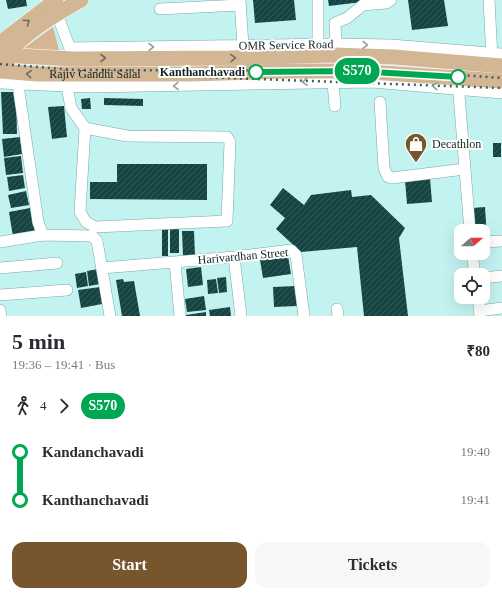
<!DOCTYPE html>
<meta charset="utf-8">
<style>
body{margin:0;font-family:"Times New Roman",serif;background:#f7f7f7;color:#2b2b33;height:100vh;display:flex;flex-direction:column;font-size:15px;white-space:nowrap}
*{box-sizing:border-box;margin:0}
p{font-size:13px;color:#7c7c81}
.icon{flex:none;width:22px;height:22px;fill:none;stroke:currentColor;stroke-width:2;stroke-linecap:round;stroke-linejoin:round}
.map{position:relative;height:316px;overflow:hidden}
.sheet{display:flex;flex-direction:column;background:#fff;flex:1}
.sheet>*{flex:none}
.badge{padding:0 8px;border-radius:13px;font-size:14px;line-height:26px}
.needle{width:26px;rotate:70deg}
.buttons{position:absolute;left:454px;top:224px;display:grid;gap:8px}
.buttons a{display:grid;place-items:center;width:36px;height:36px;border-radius:8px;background:#fff;box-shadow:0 4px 16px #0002;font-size:20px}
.map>.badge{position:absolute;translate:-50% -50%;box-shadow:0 0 0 2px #fff}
.legs{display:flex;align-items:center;gap:6px;height:44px;padding:0 12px;font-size:13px}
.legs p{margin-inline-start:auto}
.headline{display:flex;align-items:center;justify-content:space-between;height:68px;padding:0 12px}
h1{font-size:22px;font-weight:800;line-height:30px}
.action{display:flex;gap:8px;margin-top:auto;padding:8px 12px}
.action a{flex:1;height:46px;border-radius:12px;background:#78562d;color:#fff;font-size:16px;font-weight:800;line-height:46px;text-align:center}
.action a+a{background:#f7f7f7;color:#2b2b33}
ul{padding:0 12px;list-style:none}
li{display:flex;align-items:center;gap:14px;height:48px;font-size:15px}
li i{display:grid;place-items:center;width:6px;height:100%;margin:0 5px;background:currentColor}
li i::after{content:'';width:10px;height:10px;margin:-5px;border:3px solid;border-radius:50%;background:#fff}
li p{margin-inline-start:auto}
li:first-child i{background:linear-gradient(#0000 50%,currentColor 0)}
li:last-child i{background:linear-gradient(currentColor 50%,#0000 0)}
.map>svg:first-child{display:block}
.green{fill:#d6b692}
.building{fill:url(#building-hatch)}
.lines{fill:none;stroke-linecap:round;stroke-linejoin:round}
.minor-casing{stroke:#7aa8a7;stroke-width:12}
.major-casing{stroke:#fff;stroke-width:16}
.minor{stroke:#fff;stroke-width:11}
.major{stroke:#d3b795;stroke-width:15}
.rail{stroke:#425d5c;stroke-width:2.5;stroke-dasharray:2 4;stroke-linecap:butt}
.oneway{stroke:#726d5c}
.oneway2{stroke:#939c9c}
.line-1-casing{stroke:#fff;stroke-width:9}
.line-1{stroke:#00a651;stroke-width:6}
.stop-1-dot{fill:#fff;stroke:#00a651;stroke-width:2}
.labels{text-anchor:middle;stroke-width:4;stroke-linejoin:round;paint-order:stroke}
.street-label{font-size:12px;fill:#102322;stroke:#fff}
.stop-label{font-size:12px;font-weight:bold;fill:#102322;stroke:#fff;text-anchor:end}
.poi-label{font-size:12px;fill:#102322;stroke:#fff;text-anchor:start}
</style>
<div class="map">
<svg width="502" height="316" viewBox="0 0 502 316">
<defs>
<pattern id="building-hatch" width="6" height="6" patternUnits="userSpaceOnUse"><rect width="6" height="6" fill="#164443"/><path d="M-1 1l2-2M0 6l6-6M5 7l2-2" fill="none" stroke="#365c5b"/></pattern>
</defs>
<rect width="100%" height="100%" fill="#c3f3f1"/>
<!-- green -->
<path class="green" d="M 53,27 L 60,54 L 23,49 Z"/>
<!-- building -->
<path class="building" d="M 6,0 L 26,0 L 27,6 L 8,9 Z
M 253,0 L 294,0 L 296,20 L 255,23 Z
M 328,0 L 370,0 L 370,1 L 329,6 Z
M 408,0 L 444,0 L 448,26 L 412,30 Z
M 1,92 L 16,92 L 17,134 L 3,134 Z
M 90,98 L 91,109 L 82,109 L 81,99 Z
M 104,98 L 143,99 L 143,106 L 104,105 Z
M 64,106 L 67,137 L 52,139 L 48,107 Z
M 20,137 L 22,154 L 4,157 L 2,139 Z
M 493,143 L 501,143 L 501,157 L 493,157 Z
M 21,156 L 23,173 L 6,175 L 4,158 Z
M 117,164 L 207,164 L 207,200 L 90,199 L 90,182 L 117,182 Z
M 23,175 L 25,188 L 9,191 L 7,177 Z
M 430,178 L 432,202 L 407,204 L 405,180 Z
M 283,188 L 304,205 L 311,195 L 351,190 L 352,197 L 371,195 L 405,228 L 399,238 L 408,316 L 364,316 L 357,247 L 301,252 L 276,229 L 285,218 L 270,205 Z
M 26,191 L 29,205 L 11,208 L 8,195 Z
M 485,207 L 487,238 L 483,238 L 483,231 L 474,231 L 472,208 Z
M 30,208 L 35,233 L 13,237 L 9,212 Z
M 170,227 L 179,227 L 179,253 L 170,253 Z
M 162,228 L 168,228 L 168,256 L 162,256 Z
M 182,231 L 194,231 L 195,256 L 183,256 Z
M 288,256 L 291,274 L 263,278 L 260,260 Z
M 201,267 L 203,285 L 188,287 L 186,269 Z
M 98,269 L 100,284 L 89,286 L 87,271 Z
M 86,272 L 88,286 L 77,288 L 75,274 Z
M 226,277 L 227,292 L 219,293 L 217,278 Z
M 123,279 L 124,282 L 134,281 L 140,316 L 122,316 L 116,280 Z
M 216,279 L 218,293 L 208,294 L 207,280 Z
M 296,286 L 297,306 L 274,307 L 273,287 Z
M 100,287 L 102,304 L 81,308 L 78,290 Z
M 204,296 L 206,310 L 187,312 L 185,299 Z
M 230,307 L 231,316 L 210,316 L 209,310 Z
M 206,312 L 206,316 L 186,316 L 186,315 Z"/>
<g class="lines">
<!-- minor casing -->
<g class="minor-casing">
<path id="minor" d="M 240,0 L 243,46
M 318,0 L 318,44
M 489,0 L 492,59
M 160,9 L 240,5
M 57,14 L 72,54
M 336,44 L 335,23 L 347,18 L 363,5 L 386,3 L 391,0
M 70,48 L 336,44 L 391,45 L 502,54
M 458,82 L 470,231
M 0,83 L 88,87 L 372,82 L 502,93
M 333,83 L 335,106
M 18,85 L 38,222 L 43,235 L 92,236 L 97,241 L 110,316
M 67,86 L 71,108 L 85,128 L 127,136 L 227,137 L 230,142 L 227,221 L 95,227 L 86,222 L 80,212 L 85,128
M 380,102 L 384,168 L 388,177 L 392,178 L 465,169
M 0,242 L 43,235
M 483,242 L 502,241
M 472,253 L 475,275
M 234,257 L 241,316
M 175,262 L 180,316
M 0,268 L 57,263
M 102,268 L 234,257 L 291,250 L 296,255 L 304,316
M 483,278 L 502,276
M 0,295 L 67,290
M 478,297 L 480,316
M 337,309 L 338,316
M 0,310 L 1,316
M 479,311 L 502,308"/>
</g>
<!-- major casing -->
<g class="major-casing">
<g id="major">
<path d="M 0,43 L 56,0"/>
<path d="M 0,55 L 73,59 L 231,58 L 333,55 L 394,57 L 502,66"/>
<path d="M 7,62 C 9,40 62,11 81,0"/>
<path id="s1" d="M 0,71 L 37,74 L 192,74 L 287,71 L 355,71 L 502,81"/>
</g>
</g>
<!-- minor -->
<use href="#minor" class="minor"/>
<!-- major -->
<use href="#major" class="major"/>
<!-- rail -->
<path class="rail" d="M 0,64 L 76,70 L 404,71 L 502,78
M 174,76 L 502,88"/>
</g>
<!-- one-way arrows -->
<defs><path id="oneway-chevron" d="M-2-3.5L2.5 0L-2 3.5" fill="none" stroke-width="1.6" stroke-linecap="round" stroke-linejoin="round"/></defs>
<g class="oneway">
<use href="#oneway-chevron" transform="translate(27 22) rotate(-37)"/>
<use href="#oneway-chevron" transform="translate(103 58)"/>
<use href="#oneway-chevron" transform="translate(233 58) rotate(-1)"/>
<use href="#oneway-chevron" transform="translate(29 74) rotate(-175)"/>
</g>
<g class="oneway2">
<use href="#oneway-chevron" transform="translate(365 45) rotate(1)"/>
<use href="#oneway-chevron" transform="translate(151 47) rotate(-1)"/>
<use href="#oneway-chevron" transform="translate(305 82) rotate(177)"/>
<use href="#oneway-chevron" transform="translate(176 86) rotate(179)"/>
<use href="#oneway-chevron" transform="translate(435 86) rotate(-176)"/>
</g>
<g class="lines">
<!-- line-1 casing -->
<g class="line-1-casing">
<path id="line-1" d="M 256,72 L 355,71 L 458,77"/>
</g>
<!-- line-1 -->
<use href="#line-1" class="line-1"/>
</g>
<!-- icons -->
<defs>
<g id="shop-pin" transform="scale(1.15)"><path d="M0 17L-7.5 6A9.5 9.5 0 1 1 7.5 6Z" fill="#78562d" stroke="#fff"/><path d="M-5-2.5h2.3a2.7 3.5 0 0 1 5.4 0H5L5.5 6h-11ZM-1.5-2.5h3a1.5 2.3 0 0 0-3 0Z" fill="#fff"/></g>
</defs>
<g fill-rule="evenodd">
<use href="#shop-pin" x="416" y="144"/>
</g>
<!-- markers -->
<g class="stop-1-dot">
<circle cx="256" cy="72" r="7"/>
<circle cx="458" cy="77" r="7"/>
</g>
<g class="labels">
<!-- street labels -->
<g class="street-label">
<text transform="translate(286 45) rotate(-1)" y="4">OMR Service Road</text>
<text dy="4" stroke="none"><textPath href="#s1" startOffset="95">Rajiv Gandhi Salai</textPath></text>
<text transform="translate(243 256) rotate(-5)" y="4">Harivardhan Street</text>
</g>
<!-- stop labels -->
<g class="stop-label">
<text x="245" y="76">Kanthanchavadi</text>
</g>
<!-- poi labels -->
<g class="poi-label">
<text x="432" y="148">Decathlon</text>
</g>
</g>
</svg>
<div class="buttons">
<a><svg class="needle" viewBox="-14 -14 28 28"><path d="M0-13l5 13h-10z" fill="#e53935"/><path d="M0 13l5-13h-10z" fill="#7c7c81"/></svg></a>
<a><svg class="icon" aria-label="locate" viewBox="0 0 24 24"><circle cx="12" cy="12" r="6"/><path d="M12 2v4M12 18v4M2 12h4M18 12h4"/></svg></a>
</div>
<b class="badge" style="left:357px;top:71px;background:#00a651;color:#fff">S570</b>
</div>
<section class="sheet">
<div class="headline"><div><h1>5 min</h1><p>19:36 – 19:41 · Bus</p></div><b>₹80</b></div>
<div class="legs"><svg class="icon" aria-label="walk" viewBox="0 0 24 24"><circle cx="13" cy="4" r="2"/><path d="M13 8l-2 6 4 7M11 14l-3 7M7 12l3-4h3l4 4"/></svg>4<svg class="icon" aria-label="forward" viewBox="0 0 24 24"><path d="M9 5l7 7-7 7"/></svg><b class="badge" style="background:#00a651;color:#fff">S570</b></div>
<ul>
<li><i style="color:#00a651"></i><b>Kandanchavadi</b><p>19:40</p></li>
<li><i style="color:#00a651"></i><b>Kanthanchavadi</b><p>19:41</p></li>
</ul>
<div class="action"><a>Start</a><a>Tickets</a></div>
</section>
